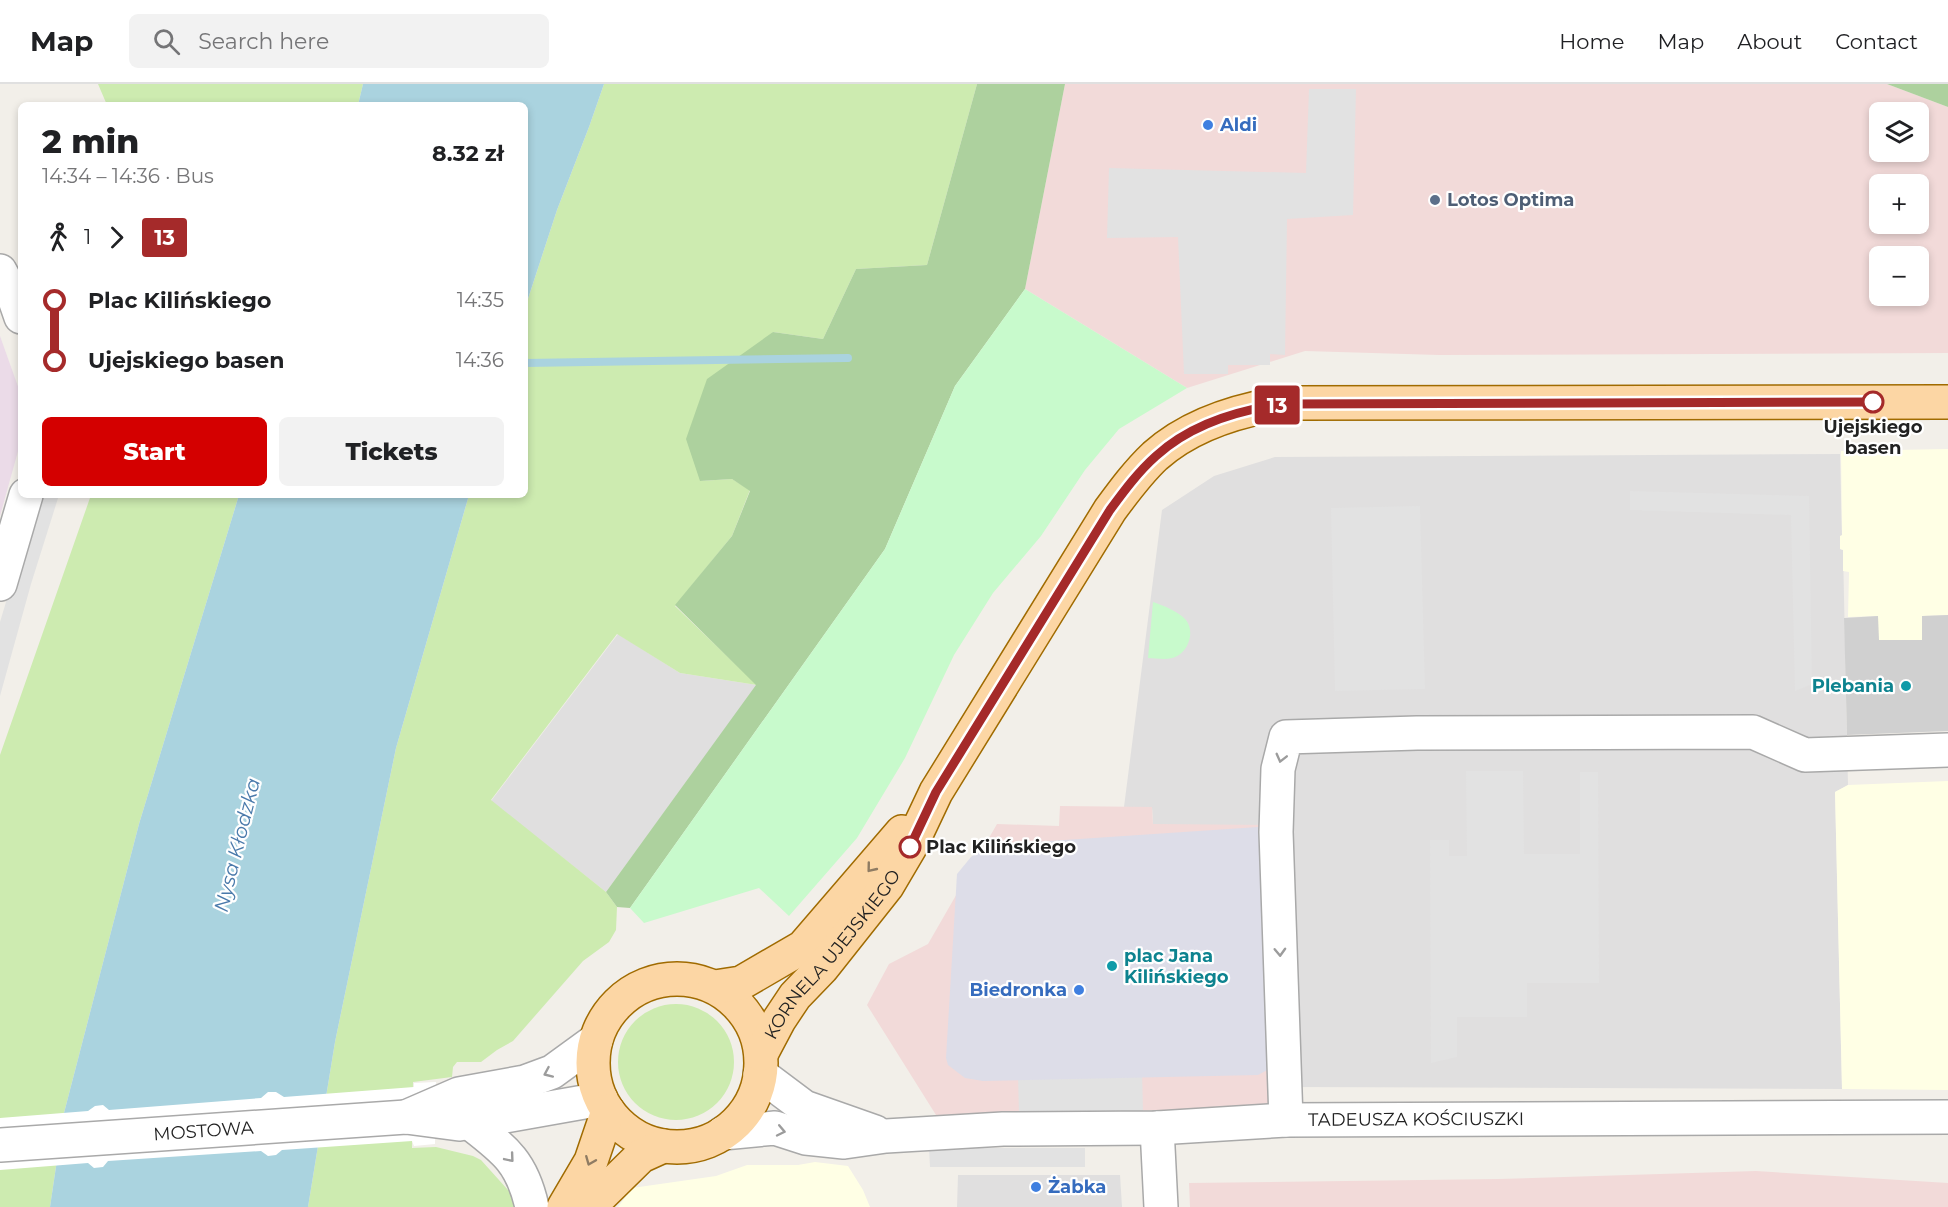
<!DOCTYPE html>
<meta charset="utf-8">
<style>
body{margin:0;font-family:Montserrat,sans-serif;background:#f2f2f2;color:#202124;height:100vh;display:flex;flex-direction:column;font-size:22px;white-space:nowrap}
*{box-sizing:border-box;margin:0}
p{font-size:20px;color:#757577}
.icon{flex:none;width:33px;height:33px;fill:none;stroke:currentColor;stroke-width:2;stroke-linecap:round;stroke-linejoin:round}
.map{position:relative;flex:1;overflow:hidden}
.side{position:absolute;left:18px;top:18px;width:510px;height:396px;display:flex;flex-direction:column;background:#fff;border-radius:9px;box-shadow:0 3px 9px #0003}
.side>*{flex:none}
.badge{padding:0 12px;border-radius:4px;font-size:21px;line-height:39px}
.tools{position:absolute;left:1869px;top:18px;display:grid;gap:12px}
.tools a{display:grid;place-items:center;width:60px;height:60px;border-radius:9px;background:#fff;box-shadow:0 3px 9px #0003;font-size:30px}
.map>.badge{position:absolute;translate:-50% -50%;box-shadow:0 0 0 3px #fff}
.legs{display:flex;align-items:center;gap:9px;height:66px;padding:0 24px;font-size:20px}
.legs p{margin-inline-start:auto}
.overview{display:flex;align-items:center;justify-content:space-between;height:102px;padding:0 24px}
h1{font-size:33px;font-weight:800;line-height:45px}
.primary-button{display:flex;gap:12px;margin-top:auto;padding:12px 24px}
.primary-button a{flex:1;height:69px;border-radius:9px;background:#d40000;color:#fff;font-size:24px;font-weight:800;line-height:69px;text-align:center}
.primary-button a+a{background:#f2f2f2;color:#202124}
ul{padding:0 24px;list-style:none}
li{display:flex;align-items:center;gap:21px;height:60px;font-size:22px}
li i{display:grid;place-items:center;width:9px;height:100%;margin:0 8px;background:currentColor}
li i::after{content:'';width:15px;height:15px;margin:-8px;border:4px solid;border-radius:50%;background:#fff}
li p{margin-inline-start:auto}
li:first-child i{background:linear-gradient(#0000 50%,currentColor 0)}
li:last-child i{background:linear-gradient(currentColor 50%,#0000 0)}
header{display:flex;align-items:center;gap:36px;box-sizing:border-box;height:84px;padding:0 30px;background:#fff;border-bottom:2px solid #e0e0e0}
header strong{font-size:28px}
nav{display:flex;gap:33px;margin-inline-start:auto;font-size:21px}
.search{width:420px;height:54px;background:#f2f2f2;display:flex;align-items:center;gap:15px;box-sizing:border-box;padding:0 21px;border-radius:9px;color:#757577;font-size:22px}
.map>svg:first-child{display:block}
.residential{fill:#e0dfdf}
.commercial{fill:#f2dad9;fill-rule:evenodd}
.industrial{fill:#ebdbe8}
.education{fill:#ffffe5}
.religious{fill:#d0d0d0}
.grass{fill:#cdebb0}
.forest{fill:#add19e}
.park{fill:#c8facc}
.parking{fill:#e2e2e2}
.plaza{fill:#dddde8}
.water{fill:#aad3df}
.pier{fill:#fff}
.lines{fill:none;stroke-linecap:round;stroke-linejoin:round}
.stream{stroke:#aad3df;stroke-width:8}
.minor-casing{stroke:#a9a9a9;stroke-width:36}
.major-casing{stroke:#a06b00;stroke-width:36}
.minor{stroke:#fff;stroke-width:33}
.major{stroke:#fcd6a4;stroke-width:33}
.oneway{stroke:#9c9c9c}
.oneway2{stroke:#8f7c63}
.line-1-casing{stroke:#fff;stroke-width:14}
.line-1{stroke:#a52a2a;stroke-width:9}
.shop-dot{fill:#3f7fe0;stroke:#fff;stroke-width:2}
.service-dot{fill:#5c6f8a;stroke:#fff;stroke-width:2}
.stop-1-dot{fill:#fff;stroke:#a52a2a;stroke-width:3}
.culture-dot{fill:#0f9aa8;stroke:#fff;stroke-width:2}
.labels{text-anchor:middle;stroke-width:4.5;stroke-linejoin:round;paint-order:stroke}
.shop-label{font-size:18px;font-weight:bold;fill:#366cbe;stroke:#fff;text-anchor:start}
.service-label{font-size:18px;font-weight:bold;fill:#4e5e75;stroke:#fff;text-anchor:start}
.stop-label{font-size:18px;font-weight:bold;fill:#222;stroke:#fff}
.culture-label{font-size:18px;font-weight:bold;fill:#0d838f;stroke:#fff;text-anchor:end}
.street-label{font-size:18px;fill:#222;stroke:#fff}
.water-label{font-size:20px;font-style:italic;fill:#4a7aab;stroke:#fff}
</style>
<header>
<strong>Map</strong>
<div class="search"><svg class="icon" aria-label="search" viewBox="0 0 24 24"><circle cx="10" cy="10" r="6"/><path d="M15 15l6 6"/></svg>Search here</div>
<nav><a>Home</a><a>Map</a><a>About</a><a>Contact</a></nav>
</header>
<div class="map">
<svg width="1948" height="1123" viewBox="0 0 1948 1123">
<rect width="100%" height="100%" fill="#f2efe9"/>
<!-- residential -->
<path class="residential" d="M 1840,370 L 1842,452 L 1840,452 L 1840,465 L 1843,466 L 1848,701 L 1835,708 L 1842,1005 L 1293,1003 L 1153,740 L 1152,723 L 1124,723 L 1162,426 L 1214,392 L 1275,373 Z
M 618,550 L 680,589 L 757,601 L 606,808 L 491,717 Z
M 958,1091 L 1120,1091 L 1122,1123 L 957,1123 Z"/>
<!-- commercial -->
<path class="commercial" d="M 1065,0 L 1887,0 L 1948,23 L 1948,269 L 1439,271 L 1305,267 L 1187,304 L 1025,205 ZM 1880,28 L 1918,28 L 1918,68 L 1880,68 ZM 1880,100 L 1918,100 L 1918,140 L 1880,140 ZM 1880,172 L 1918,172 L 1918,212 L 1880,212 Z
M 1060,722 L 1152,723 L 1153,740 L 1289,741 L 1293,1003 L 1259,1024 L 936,1031 L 867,921 L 889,880 L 928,860 L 997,740 L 1059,742 Z
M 1756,1087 L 1948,1099 L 1948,1123 L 1190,1123 L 1189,1099 L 1498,1095 Z"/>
<!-- industrial -->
<path class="industrial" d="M 0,252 L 21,311 L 20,360 L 0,432 Z"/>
<!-- education -->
<path class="education" d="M 1948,365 L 1948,531 L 1922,532 L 1922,556 L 1878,556 L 1878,532 L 1848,533 L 1849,488 L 1843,487 L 1843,466 L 1840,465 L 1840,452 L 1842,451 L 1841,367 Z
M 1948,697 L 1948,1006 L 1842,1005 L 1835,708 L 1848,701 Z
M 815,1078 L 848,1082 L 863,1106 L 870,1123 L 618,1123 L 632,1104 L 716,1092 L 747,1081 L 798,1081 Z"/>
<!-- religious -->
<path class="religious" d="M 1948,531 L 1948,647 L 1847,651 L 1844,534 L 1878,532 L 1879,556 L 1922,556 L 1922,532 Z"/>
<!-- grass -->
<path class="grass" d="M 98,0 L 363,0 L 358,21 L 107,21 Z
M 604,0 L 977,0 L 927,181 L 856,185 L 823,255 L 773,248 L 700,397 L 732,395 L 750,406 L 732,452 L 675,522 L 757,601 L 680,589 L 617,550 L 491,716 L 606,808 L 617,823 L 616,846 L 609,858 L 583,877 L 513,957 L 497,966 L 481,978 L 457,978 L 453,983 L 452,993 L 413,998 L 412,1064 L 436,1063 L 473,1072 L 481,1076 L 508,1106 L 515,1107 L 518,1123 L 308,1123 L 335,958 L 396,664 L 469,411 L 525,411 L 525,224 L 557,126 L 589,43 Z
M 91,411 L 239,411 L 139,740 L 64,1029 L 50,1123 L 0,1123 L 0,671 Z
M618 978a58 58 0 1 1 116 0a58 58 0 1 1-116 0Z"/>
<!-- forest -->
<path class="forest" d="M 977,0 L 1065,0 L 1025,205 L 955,302 L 885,465 L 630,824 L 617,823 L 606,808 L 756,601 L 675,521 L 732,452 L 750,407 L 732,395 L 700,397 L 686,355 L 707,295 L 773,248 L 823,255 L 856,185 L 927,181 Z
M 1887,0 L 1948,0 L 1948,23 Z"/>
<!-- park -->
<path class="park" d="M 1025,205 L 1187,304 L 1119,345 L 1085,386 L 1041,452 L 993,509 L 954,571 L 905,674 L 857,754 L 789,832 L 759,804 L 644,839 L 630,824 L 885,465 L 955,302 Z
M 1153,518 C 1164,522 1178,527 1186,536 C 1196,549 1187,571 1172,574 C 1164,576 1155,574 1148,574 Z"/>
<!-- parking -->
<path class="parking" d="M 1309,5 L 1356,5 L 1353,131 L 1287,135 L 1285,271 L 1270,270 L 1270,281 L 1228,281 L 1228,290 L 1184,290 L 1178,153 L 1107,154 L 1109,84 L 1306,89 Z
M 1630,407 L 1809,412 L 1812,600 L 1795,607 L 1791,431 L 1630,426 Z
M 38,411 L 59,411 L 31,500 L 0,612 L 0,538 Z
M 1420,422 L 1425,605 L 1335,607 L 1331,424 Z
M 1466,687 L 1523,687 L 1524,770 L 1580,770 L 1580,688 L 1598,688 L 1599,899 L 1527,899 L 1527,933 L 1457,933 L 1457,973 L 1431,979 L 1430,756 L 1449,756 L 1449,772 L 1467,772 Z
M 1142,987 L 1143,1028 L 1019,1031 L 1018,990 Z
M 929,1064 L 1085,1064 L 1085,1083 L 930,1083 Z"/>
<!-- plaza -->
<path class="plaza" d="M 1258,743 L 1263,746 L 1271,984 L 1258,991 L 983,997 L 965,994 L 948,981 L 946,974 L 957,790 L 971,773 L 980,766 L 990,761 Z"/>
<!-- water -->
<path class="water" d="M 363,0 L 604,0 L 589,43 L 557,126 L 525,224 L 525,21 L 358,21 Z
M 239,411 L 469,411 L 396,664 L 335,958 L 308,1123 L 50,1123 L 64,1029 L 139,740 Z"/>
<!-- pier -->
<path class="pier" d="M 436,998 L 435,1060 L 414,1062 L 412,1057 L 282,1066 L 276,1071 L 268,1072 L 261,1067 L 108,1077 L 103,1083 L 94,1084 L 88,1079 L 0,1086 L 0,1034 L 88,1027 L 95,1022 L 103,1021 L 109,1026 L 261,1014 L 268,1008 L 276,1008 L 284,1013 L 414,1003 L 414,999 Z"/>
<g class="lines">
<!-- stream -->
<path class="stream" d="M 525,279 L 848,274"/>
<!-- minor casing -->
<g class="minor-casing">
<g id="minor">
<path d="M 0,187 L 14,213 L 21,233"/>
<path d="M 0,500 L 26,411"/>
<path d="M 760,990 L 804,1023 L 875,1048"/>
<path d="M 406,1033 L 459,1010 L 525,998 L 552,988 L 596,956"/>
<path d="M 1286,1036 L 1276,748 L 1278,685 L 1286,653 L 1417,649 L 1753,648 L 1805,671 L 1948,666"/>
<path d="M 470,1039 C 505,1066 522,1078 532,1123"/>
<path d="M 1157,1044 L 1161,1123"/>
<path id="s1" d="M 723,1049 L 775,1044 L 806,1054 L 844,1058 L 886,1052 L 1003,1045 L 1157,1044 L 1286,1036 L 1948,1033"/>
<path id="s2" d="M 0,1061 L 406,1033 L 459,1040 L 601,1015"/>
</g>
</g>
<!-- major casing -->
<g class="major-casing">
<g id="major">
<circle cx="677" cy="979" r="84"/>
<path d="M 715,903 L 741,899 L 803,863 L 902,748"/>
<path id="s3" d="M 761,970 L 779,936 L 795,912 L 822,884 L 887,802 L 910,763 L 936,708 L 1110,426 C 1124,407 1138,388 1155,372 C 1191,340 1238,326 1284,319 L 1948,318"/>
<path d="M 564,1123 L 591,1077 L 608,1027"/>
<path d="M 589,1123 L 641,1072 L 663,1062"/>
</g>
</g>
<!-- minor -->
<use href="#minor" class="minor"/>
<!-- major -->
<use href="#major" class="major"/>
</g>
<!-- one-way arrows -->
<defs><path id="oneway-chevron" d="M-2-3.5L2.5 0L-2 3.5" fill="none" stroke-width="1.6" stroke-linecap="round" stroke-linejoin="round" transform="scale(1.5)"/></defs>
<g class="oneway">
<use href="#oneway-chevron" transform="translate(1281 674) rotate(104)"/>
<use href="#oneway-chevron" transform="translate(1280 868) rotate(88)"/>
<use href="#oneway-chevron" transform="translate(548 989) rotate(156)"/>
<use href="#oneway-chevron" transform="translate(781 1047) rotate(12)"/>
<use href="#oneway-chevron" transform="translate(510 1074) rotate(50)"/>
</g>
<g class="oneway2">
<use href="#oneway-chevron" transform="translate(871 784) rotate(129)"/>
<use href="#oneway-chevron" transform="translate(590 1077) rotate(112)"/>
</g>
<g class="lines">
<!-- line-1 casing -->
<g class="line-1-casing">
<path id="line-1" d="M 910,763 L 936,708 L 1110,426 C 1124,407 1138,388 1156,372 C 1191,340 1238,326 1284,320 L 1873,318"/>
</g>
<!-- line-1 -->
<use href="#line-1" class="line-1"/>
</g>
<!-- markers -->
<g class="shop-dot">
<circle cx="1208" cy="41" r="6"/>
<circle cx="1079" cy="906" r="6"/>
<circle cx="1036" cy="1103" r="6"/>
</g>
<circle class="service-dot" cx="1435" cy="116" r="6"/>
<g class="stop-1-dot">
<circle cx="1873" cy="318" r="10"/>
<circle cx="910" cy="763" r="10"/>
</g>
<g class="culture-dot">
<circle cx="1906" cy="602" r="6"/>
<circle cx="1112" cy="882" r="6"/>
</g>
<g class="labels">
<!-- shop labels -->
<g class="shop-label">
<text x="1220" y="47">Aldi</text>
<text x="1067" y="912" text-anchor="end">Biedronka</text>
<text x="1048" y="1109">Żabka</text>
</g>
<!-- service labels -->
<g class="service-label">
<text x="1447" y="122">Lotos Optima</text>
</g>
<!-- stop labels -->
<g class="stop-label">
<text x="1873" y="349">Ujejskiego<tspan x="1873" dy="21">basen</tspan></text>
<text x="926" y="769" text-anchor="start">Plac Kilińskiego</text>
</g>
<!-- culture labels -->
<g class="culture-label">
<text x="1894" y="608">Plebania</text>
<text x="1124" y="878" text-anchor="start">plac Jana<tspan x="1124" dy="21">Kilińskiego</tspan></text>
</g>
<!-- street labels -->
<g class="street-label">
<text dy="6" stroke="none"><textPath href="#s3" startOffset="123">KORNELA UJEJSKIEGO</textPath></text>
<text dy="6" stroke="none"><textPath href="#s1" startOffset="696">TADEUSZA KOŚCIUSZKI</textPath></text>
<text dy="6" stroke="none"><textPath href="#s2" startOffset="204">MOSTOWA</textPath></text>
</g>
<!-- water labels -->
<g class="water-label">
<text transform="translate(237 761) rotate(-76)" y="7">Nysa Kłodzka</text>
</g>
</g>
</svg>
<div class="tools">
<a><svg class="icon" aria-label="layers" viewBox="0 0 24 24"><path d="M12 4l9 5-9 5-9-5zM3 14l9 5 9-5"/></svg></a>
<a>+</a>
<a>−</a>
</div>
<b class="badge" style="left:1277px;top:321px;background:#a52a2a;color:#fff">13</b>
<section class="side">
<div class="overview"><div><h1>2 min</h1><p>14:34 – 14:36 · Bus</p></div><b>8.32 zł</b></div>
<div class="legs"><svg class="icon" aria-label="walk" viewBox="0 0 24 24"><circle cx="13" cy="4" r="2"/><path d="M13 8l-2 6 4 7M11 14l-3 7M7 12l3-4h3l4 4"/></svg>1<svg class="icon" aria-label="forward" viewBox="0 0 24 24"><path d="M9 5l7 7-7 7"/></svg><b class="badge" style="background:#a52a2a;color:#fff">13</b></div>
<ul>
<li><i style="color:#a52a2a"></i><b>Plac Kilińskiego</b><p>14:35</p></li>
<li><i style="color:#a52a2a"></i><b>Ujejskiego basen</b><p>14:36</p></li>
</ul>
<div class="primary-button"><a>Start</a><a>Tickets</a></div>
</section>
</div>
